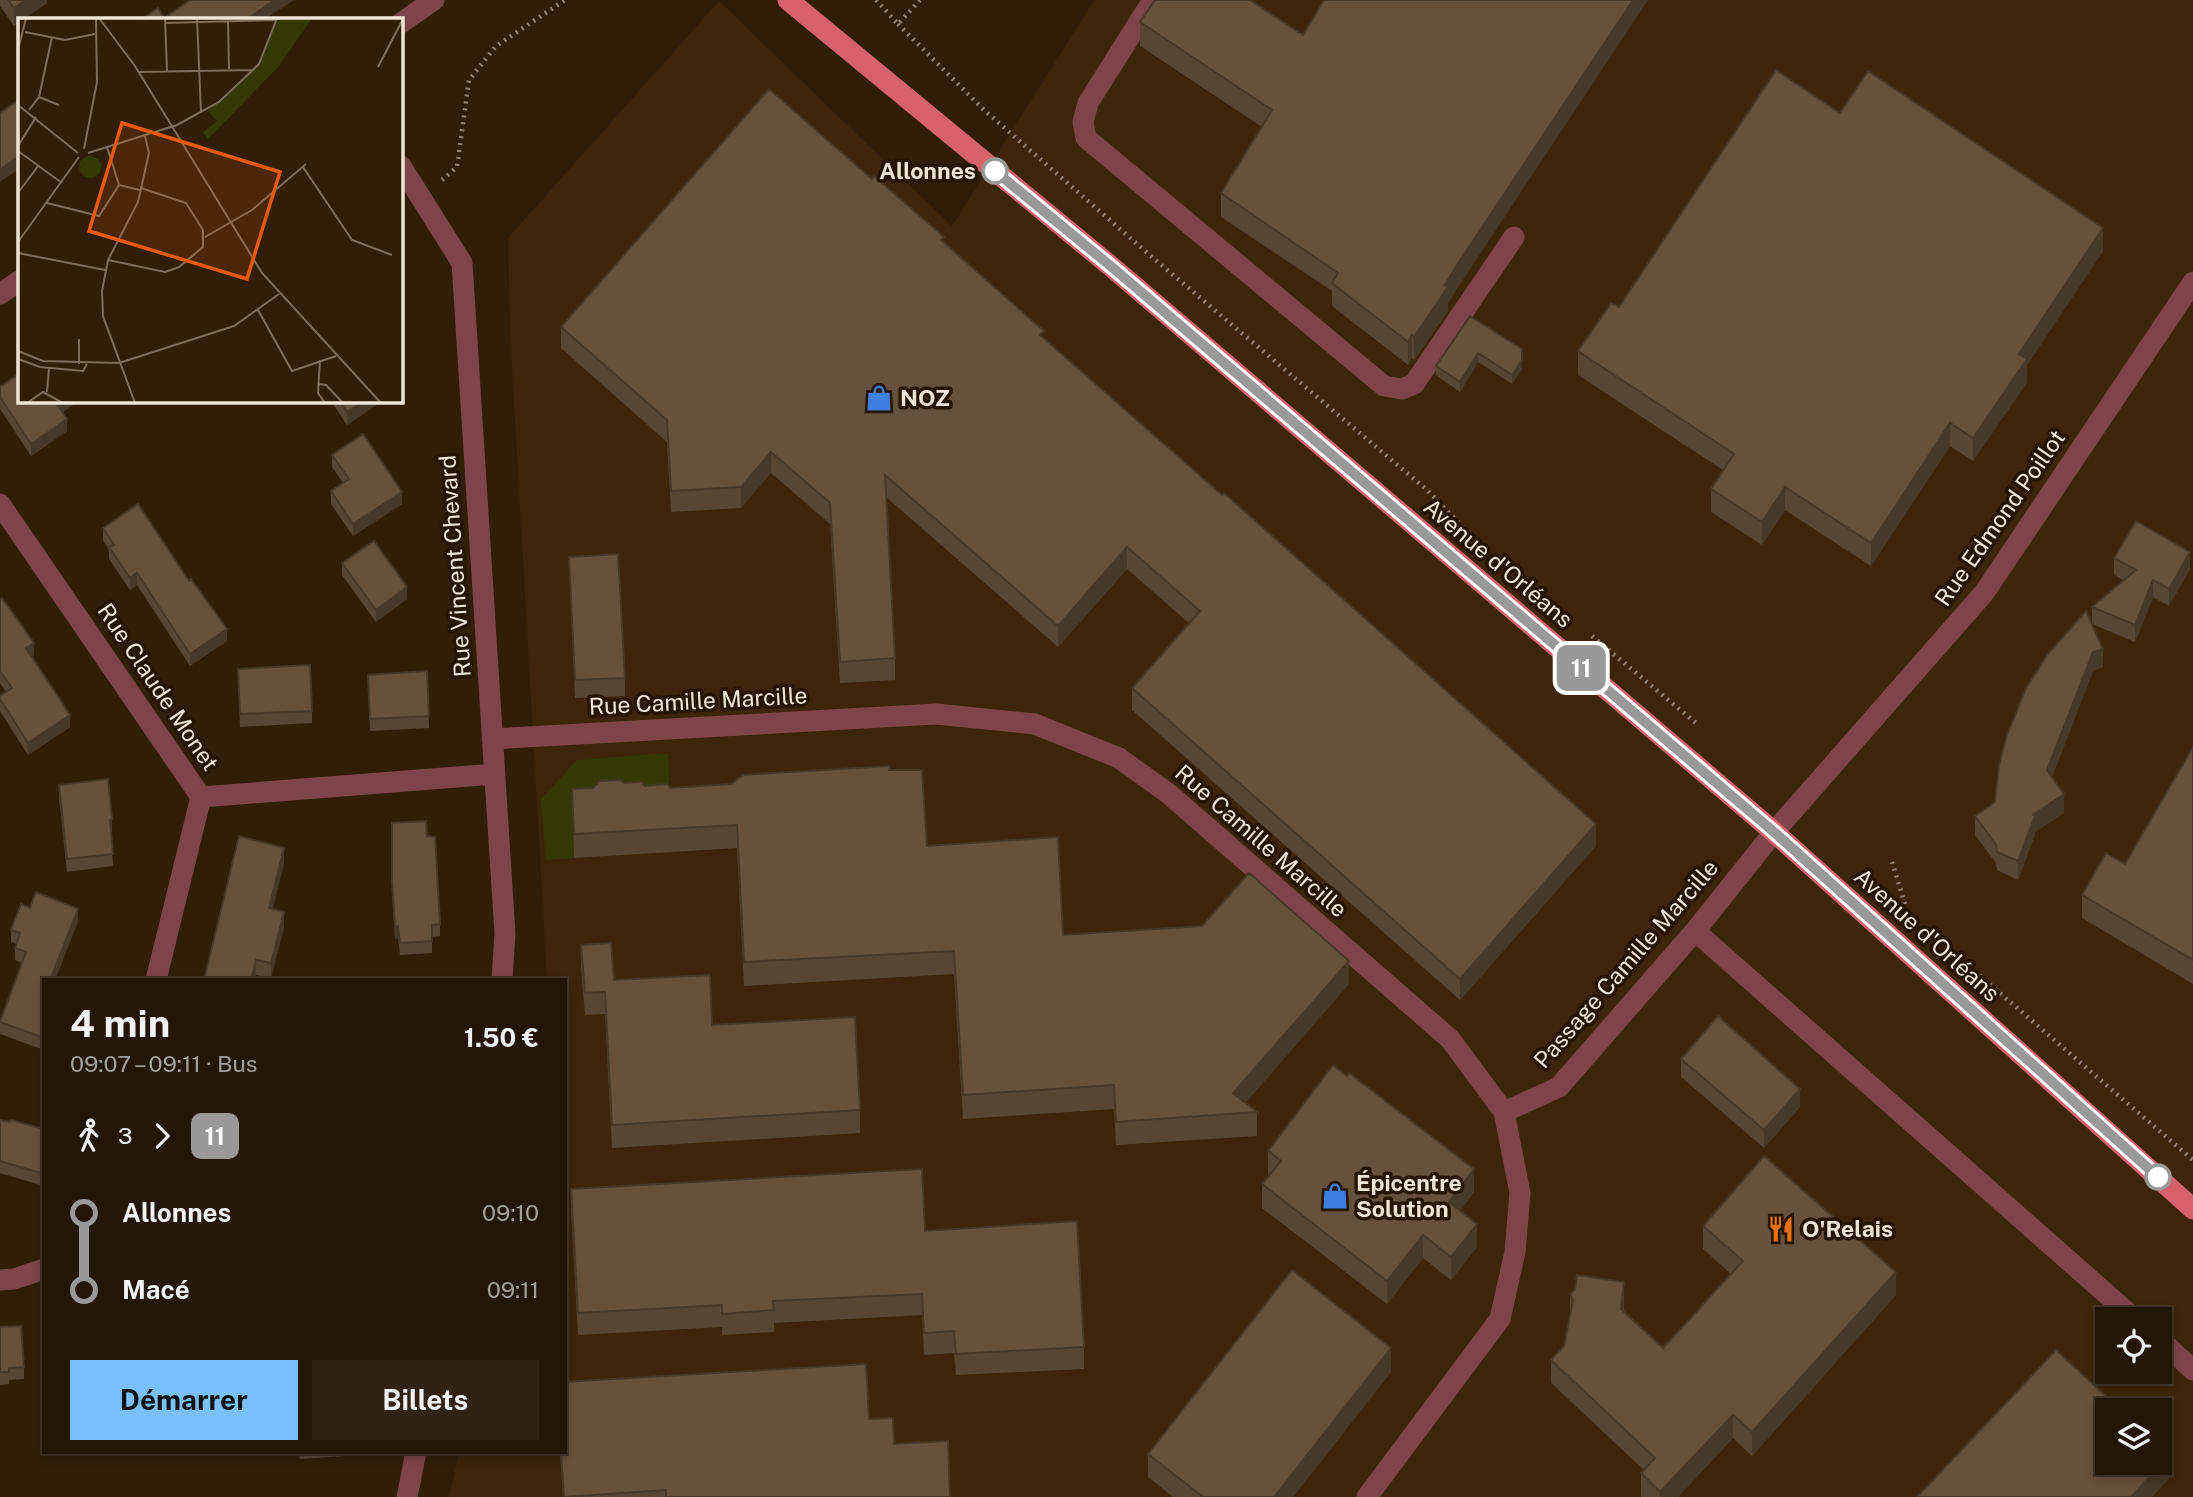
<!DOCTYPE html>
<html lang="fr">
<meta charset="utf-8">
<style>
body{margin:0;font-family:"Public Sans",sans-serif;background:#302315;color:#f1f3f6;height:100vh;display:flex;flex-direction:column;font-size:26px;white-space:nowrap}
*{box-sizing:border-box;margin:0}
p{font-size:23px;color:#a39f9b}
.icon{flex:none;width:38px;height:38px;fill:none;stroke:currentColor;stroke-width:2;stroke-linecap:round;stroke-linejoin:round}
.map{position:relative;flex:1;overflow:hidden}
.panel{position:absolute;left:42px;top:978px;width:525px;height:476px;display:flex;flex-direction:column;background:#241607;border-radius:0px;box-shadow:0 4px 10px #0003,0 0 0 2px #413528}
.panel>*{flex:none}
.badge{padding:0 14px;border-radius:10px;font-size:24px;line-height:46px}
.controls{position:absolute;left:2095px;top:1307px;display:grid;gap:14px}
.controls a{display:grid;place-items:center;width:77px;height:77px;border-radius:0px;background:#241607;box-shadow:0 4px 10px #0003,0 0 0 2px #413528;font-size:35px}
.map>.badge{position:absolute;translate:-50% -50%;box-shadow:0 0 0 4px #fff}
.legs{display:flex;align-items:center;gap:10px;height:77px;padding:0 28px;font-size:23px}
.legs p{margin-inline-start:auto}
.head{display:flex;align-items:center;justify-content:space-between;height:119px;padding:0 28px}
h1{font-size:38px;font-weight:700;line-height:52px}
.action{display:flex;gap:14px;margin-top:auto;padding:14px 28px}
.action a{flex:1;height:80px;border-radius:0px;background:#79bff8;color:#111;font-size:28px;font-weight:700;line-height:80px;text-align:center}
.action a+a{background:#302315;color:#f1f3f6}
ul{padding:0 28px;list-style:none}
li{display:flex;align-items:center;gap:24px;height:77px;font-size:26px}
li i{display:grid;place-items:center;width:10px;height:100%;margin:0 9px;background:currentColor}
li i::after{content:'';width:18px;height:18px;margin:-9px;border:5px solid;border-radius:50%;background:#241607}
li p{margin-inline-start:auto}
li:first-child i{background:linear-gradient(#0000 50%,currentColor 0)}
li:last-child i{background:linear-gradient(currentColor 50%,#0000 0)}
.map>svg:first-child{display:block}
.built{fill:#3c2509;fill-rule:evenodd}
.green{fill:#343904}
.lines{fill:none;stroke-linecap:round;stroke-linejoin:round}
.path{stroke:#928372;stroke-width:4.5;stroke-dasharray:2 5;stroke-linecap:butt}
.minor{stroke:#7e4447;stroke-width:21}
.major{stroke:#d7616b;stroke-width:21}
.wall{fill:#584634}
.shaded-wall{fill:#47392a}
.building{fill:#66513c;stroke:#47392a;stroke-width:2}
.line-1-casing{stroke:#fff;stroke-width:16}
.line-1{stroke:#999;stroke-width:10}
.stop-1-dot{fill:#fff;stroke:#999;stroke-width:3.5}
.labels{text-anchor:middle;stroke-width:7;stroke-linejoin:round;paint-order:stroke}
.stop-label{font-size:23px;font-weight:bold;fill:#f1e5d8;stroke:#261502;text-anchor:end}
.poi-label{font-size:23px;font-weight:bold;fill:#f1e5d8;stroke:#261502;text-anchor:start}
.street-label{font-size:23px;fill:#f1e5d8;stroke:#261502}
.inset-road{fill:none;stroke:#7d6e5c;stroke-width:2}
.view{fill:#e8590c;fill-opacity:0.15;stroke:#e8590c;stroke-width:3.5}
.inset-edge{fill:none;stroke:#f1e5d8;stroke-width:3.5}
</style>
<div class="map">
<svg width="2193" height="1497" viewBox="0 0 2193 1497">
<rect width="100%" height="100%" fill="#301e09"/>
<!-- built -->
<path class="built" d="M 1094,0 L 2193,0 L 2193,1497 L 449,1497 L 459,1453 L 565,1452 L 565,980 L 547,980 L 510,332 L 508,238 L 719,1 L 952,226 ZM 2107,1320 L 2160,1320 L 2160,1372 L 2107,1372 ZM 2107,1410 L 2160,1410 L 2160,1463 L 2107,1463 Z"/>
<!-- green -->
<path class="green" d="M 668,753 L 670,811 L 572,813 L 574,858 L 546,860 L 541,799 L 577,760 Z"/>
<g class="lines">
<!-- path -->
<path class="path" d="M 876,0 L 898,24 L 920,0
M 898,24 L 984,110 L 1152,257 L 1427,490 L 1465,529
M 442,180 L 457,167 L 469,80 L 496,46 L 565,0
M 1592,636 L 1696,723
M 1892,862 L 1908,914
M 1979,975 L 2193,1160"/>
<!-- minor -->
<path class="minor" d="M 1153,0 L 1088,103 L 1083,122 L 1086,138 L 1384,386 L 1402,389 L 1414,384 L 1514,237
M 401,23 L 434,0
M 401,166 L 462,263 L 505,934 L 502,980
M 0,294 L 19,281
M 0,504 L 201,797 L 495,774
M 492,739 L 936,714 L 1035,724 L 1119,758 L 1169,794 L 1450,1039 L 1504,1112 L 1520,1193 L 1515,1252 L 1500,1319 L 1367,1497
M 1695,931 L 2136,1320
M 156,980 L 201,797
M 1504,1112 L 1559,1087 L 1695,931 L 1774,832 L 1984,593 L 2193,282
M 0,1280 L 14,1279 L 44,1269
M 2160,1340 L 2193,1370
M 407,1497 L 416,1452"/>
<!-- major -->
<path class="major" d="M 788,0 L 1113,268 L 1774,832 L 2193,1209"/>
</g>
<!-- wall -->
<path class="wall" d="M 0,0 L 47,0 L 47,3 L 23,19 L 19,19 L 19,22 L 14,26 L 0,6 Z
M 1140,22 L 1303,35 L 1455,292 L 1448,303 L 1448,311 L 1414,360 L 1412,358 L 1408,365 L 1332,306 L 1332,291 L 1221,217 L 1221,193 L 1262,127 L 1140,46 Z
M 1840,113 L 2103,251 L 2027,365 L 2027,382 L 1973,461 L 1950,446 L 1871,566 L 1785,510 L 1762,545 L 1711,512 L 1711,489 L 1723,470 L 1578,375 L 1578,351 L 1619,307 Z
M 944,243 L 1044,339 L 1596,846 L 1460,1000 L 1132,710 L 1132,688 L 1189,623 L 1127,569 L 1058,647 L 886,497 L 895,658 L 895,680 L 840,683 L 830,524 L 771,473 L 741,508 L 671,512 L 667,442 L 561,348 L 561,327 Z
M 1470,316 L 1522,369 L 1512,384 L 1478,362 L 1460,392 L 1436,375 L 1436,366 Z
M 0,387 L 63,412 L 67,431 L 31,456 L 0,409 Z
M 331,401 L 382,401 L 347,425 Z
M 332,455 L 402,504 L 353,536 L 331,504 L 331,491 L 343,483 L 332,467 Z
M 103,528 L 227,641 L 190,666 L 137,585 L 130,590 L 109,559 L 109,550 L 103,540 Z
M 569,557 L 625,678 L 625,696 L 575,698 Z
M 2114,558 L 2190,569 L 2169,606 L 2153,597 L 2135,642 L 2092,624 L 2103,667 L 2093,671 L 2052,777 L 2064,813 L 2035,832 L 2035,834 L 2018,880 L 1997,870 L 1996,863 L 1975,835 L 1975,816 L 1995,802 L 2092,623 L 2092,607 L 2124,580 L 2114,575 Z
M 342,563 L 407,599 L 376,622 L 342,575 Z
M 0,599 L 34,655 L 31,656 L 70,727 L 28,755 L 0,711 L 0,696 L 6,692 L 0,683 Z
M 238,669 L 312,711 L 312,723 L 240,727 Z
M 427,671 L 429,728 L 370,731 L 368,675 Z
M 2193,747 L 2193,984 L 2082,918 L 2082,895 L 2125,864 Z
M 889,770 L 927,846 L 1063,935 L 1349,984 L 1245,1103 L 1257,1112 L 1257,1136 L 1116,1145 L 1114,1109 L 963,1119 L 954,974 L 744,986 L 737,848 L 574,858 L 572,789 L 593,788 L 624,783 L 670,788 L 731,784 Z
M 59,785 L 112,832 L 111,832 L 113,866 L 67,872 L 59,797 Z
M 392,823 L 427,836 L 440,924 L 440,936 L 432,937 L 432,953 L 400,955 L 398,938 L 395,939 L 392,893 Z
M 284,864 L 272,909 L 284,927 L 271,978 L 256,975 L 204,980 Z
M 30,908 L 78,921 L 55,980 L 44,980 L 44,1050 L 0,1034 L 0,1021 L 22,963 L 15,960 L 15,948 L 17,944 L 11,942 L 11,930 Z
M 581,945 L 614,980 L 860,1110 L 860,1133 L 612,1148 L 605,1014 L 585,1015 L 581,968 Z
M 1681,1059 L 1800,1107 L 1764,1148 L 1681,1077 Z
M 0,1120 L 44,1129 L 44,1186 L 0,1173 Z
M 1268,1151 L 1474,1192 L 1460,1211 L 1477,1247 L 1451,1280 L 1423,1258 L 1387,1304 L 1262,1208 L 1262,1184 L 1270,1175 L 1268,1174 Z
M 571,1189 L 925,1231 L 1084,1347 L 1084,1369 L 956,1375 L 954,1353 L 924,1355 L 922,1315 L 774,1323 L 774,1332 L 722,1335 L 722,1327 L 578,1335 L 571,1210 Z
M 1703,1226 L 1896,1295 L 1752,1456 L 1733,1438 L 1678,1497 L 1641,1497 L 1641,1473 L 1644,1470 L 1551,1383 L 1551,1360 L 1564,1346 L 1570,1318 L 1570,1294 L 1575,1290 L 1624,1305 L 1624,1311 L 1663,1348 L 1731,1274 L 1703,1249 Z
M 0,1327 L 24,1367 L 24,1379 L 9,1380 L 9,1384 L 0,1385 Z
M 1391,1372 L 1293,1497 L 1173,1497 L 1148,1477 L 1148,1454 Z
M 869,1419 L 894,1444 L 950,1497 L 563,1497 L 560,1452 Z
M 299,1452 L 345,1452 L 345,1456 L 300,1459 Z"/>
<!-- shaded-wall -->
<path class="shaded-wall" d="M 26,0 L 47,0 L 47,3 L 23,19 L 19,19 L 19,22 L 14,26 L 14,8 Z
M 275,0 L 294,0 L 265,19 L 247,19 Z
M 1633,0 L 1648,0 L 1455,292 L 1448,303 L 1448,311 L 1414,360 L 1414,337 L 1445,285 Z
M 19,156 L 19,169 L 0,182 L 0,170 Z
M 2103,228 L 2103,251 L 2027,365 L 2027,382 L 1973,461 L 1973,438 L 2019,354 Z
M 1412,335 L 1412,358 L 1408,365 L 1408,342 Z
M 1478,353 L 1478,362 L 1460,392 L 1460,382 Z
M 1522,360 L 1522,369 L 1512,384 L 1512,375 Z
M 62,401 L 79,401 L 57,416 L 57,404 Z
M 364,401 L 382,401 L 347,425 L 347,412 Z
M 67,419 L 67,431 L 31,456 L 31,444 Z
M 1950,423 L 1950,446 L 1871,566 L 1871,543 Z
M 771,452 L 771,473 L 741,508 L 741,487 Z
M 1785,487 L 1785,510 L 1762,545 L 1762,522 Z
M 402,492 L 402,504 L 353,536 L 353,524 Z
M 1127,547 L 1127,569 L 1058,647 L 1058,626 Z
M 2190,552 L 2190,569 L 2169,606 L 2169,589 Z
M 137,573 L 137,585 L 130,590 L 130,578 Z
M 2153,580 L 2153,597 L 2135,642 L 2135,625 Z
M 407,587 L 407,599 L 376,622 L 376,610 Z
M 227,629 L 227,641 L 190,666 L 190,654 Z
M 34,643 L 34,655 L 26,660 L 26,648 Z
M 2103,649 L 2103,667 L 2093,671 L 2047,789 L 2047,770 L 2093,652 Z
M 70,715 L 70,727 L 28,755 L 28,743 Z
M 2064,794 L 2064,813 L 2035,832 L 2035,834 L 2018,880 L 2018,861 L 2033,815 Z
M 112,819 L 112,832 L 110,832 L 110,820 Z
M 1596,824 L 1596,846 L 1460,1000 L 1460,979 Z
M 284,848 L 284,864 L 269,924 L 269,908 Z
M 78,909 L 78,921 L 55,980 L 50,980 Z
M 284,912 L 284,927 L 271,978 L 271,963 Z
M 398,926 L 398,938 L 395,939 L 395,927 Z
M 256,960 L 256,975 L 255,980 L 251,980 Z
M 1349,961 L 1349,984 L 1236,1114 L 1233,1093 Z
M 1800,1089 L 1800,1107 L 1764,1148 L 1764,1130 Z
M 1474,1169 L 1474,1192 L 1449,1225 L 1449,1202 Z
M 1477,1224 L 1477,1247 L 1451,1280 L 1451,1257 Z
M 1423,1235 L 1423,1258 L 1387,1304 L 1387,1281 Z
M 1896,1272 L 1896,1295 L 1752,1456 L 1752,1432 Z
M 1624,1282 L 1624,1305 L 1621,1332 L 1621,1309 Z
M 1391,1348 L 1391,1372 L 1293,1497 L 1274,1497 Z
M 1733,1415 L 1733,1438 L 1678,1497 L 1660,1497 L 1660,1492 Z
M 2169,1456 L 2169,1479 L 2152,1497 L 2131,1497 Z"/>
<!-- building -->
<path class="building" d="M 8,0 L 26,0 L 14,8 Z
M 190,0 L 275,0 L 247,19 L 142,19 L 158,8 L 164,18 Z
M 1155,0 L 1250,0 L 1303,35 L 1324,0 L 1633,0 L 1455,268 L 1445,285 L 1448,287 L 1414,337 L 1412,335 L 1408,342 L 1332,283 L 1338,273 L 1221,193 L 1272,110 L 1140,22 Z
M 1776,70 L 1840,113 L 1868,71 L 2103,228 L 2019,354 L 2027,359 L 1973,438 L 1950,423 L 1871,543 L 1785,487 L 1762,522 L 1711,489 L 1734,454 L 1578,351 L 1611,303 L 1619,307 Z
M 769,89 L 872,179 L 874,176 L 944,237 L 941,240 L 1044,331 L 1040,335 L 1222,495 L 1224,493 L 1596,824 L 1460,979 L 1132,688 L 1200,611 L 1127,547 L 1058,626 L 885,475 L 895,658 L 840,662 L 830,503 L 771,452 L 741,487 L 671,491 L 667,420 L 561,327 Z
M 17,101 L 19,105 L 19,156 L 0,170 L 0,113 Z
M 1470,316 L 1522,349 L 1522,360 L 1512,375 L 1478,353 L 1460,382 L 1436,366 Z
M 19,374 L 19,401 L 62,401 L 57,404 L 67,419 L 31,444 L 0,397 L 0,387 Z
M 339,401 L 364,401 L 347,412 Z
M 363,434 L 402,492 L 353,524 L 331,491 L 349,479 L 332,455 Z
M 138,504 L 189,581 L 191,579 L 227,629 L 190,654 L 137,573 L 130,578 L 109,547 L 114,545 L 103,528 Z
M 2136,521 L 2190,552 L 2169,589 L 2153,580 L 2135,625 L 2092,607 L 2136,570 L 2114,558 Z
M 374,541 L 407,587 L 376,610 L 342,563 Z
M 618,554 L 625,678 L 575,680 L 569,557 Z
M 2,598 L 34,643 L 26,648 L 70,715 L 28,743 L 0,699 L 0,696 L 12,688 L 0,671 L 0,599 Z
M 2086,611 L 2103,649 L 2093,652 L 2047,770 L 2064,794 L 2033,815 L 2035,816 L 2018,861 L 1997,852 L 1996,845 L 1975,816 L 1995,802 L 1999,765 L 2007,735 L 2026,688 L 2047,655 Z
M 310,665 L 312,711 L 240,714 L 238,669 Z
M 427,671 L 429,716 L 370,719 L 368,675 Z
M 2193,747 L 2193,960 L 2082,895 L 2106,853 L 2125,864 Z
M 889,766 L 889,770 L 922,770 L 927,846 L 1058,837 L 1063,935 L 1202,926 L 1249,873 L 1349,961 L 1233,1093 L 1257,1112 L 1116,1122 L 1114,1085 L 963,1095 L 954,951 L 744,962 L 737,825 L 574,834 L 572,789 L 593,788 L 600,781 L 620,780 L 624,783 L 641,782 L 645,786 L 667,784 L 670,788 L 731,784 L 743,775 Z
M 108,779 L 112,819 L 110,820 L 113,854 L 67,859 L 59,785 Z
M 426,821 L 427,836 L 435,837 L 440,924 L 432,925 L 432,941 L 400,943 L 398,926 L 395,927 L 392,881 L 392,823 Z
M 239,836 L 284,848 L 269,908 L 284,912 L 271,963 L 256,960 L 251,980 L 204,980 Z
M 36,892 L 78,909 L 50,980 L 44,980 L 44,1038 L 0,1022 L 26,952 L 15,948 L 20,933 L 11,930 L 21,904 L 30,908 Z
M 611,943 L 614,980 L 710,975 L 712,1025 L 855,1017 L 860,1110 L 612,1125 L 605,992 L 585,993 L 581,945 Z
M 1718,1016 L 1800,1089 L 1764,1130 L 1681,1059 Z
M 1333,1065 L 1347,1076 L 1349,1073 L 1474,1169 L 1449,1202 L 1477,1224 L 1451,1257 L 1423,1235 L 1387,1281 L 1262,1184 L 1281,1161 L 1268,1151 Z
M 0,1120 L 10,1122 L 11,1120 L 44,1129 L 44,1174 L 0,1161 Z
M 1764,1156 L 1896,1272 L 1752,1432 L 1733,1415 L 1660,1492 L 1641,1473 L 1655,1458 L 1551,1360 L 1564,1346 L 1573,1300 L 1570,1294 L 1575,1290 L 1577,1275 L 1624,1282 L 1621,1309 L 1663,1348 L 1743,1261 L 1703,1226 Z
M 922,1169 L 925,1231 L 1077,1221 L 1084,1347 L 956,1354 L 954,1331 L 924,1333 L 922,1294 L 773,1301 L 774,1310 L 722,1314 L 722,1305 L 578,1313 L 571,1189 Z
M 1292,1270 L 1391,1348 L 1274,1497 L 1203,1497 L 1148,1454 Z
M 21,1326 L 24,1367 L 9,1368 L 9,1372 L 0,1372 L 0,1327 Z
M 2056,1350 L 2121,1410 L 2107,1410 L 2107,1463 L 2160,1463 L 2160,1447 L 2169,1456 L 2131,1497 L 1917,1497 Z
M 866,1364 L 869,1419 L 893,1418 L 894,1444 L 948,1441 L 950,1497 L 666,1497 L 666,1490 L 564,1497 L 561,1452 L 565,1452 L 565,1382 Z"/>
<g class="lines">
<!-- line-1 casing -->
<g class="line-1-casing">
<path id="line-1" d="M 995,171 L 1113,268 L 1774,832 L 2158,1177"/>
</g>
<!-- line-1 -->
<use href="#line-1" class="line-1"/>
</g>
<!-- icons -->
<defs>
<g id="shop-bare" transform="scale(2.1)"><path d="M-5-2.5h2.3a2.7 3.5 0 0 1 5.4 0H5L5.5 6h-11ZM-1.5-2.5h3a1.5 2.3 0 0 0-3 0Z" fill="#3f7fe0" stroke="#261502" stroke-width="2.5" paint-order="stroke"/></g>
<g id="restaurant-bare" transform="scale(2.1)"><path d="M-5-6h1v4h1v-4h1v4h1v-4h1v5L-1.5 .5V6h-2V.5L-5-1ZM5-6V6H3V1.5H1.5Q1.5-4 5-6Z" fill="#e8710a" stroke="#261502" stroke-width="2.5" paint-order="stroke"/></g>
</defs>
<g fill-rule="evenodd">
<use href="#shop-bare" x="879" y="398"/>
<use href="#shop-bare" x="1335" y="1196"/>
<use href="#restaurant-bare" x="1781" y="1229"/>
</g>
<!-- markers -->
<g class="stop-1-dot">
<circle cx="995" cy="171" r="12"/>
<circle cx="2158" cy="1177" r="12"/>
</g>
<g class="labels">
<!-- stop labels -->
<g class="stop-label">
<text x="976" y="179">Allonnes</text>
</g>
<!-- poi labels -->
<g class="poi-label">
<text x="900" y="406">NOZ</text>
<text x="1356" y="1191">Épicentre<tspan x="1356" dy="26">Solution</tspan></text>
<text x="1802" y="1237">O'Relais</text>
</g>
<!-- street labels -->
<g class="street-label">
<text transform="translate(2000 518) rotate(-55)" y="8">Rue Edmond Poillot</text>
<text transform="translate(1498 563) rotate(40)" y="8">Avenue d'Orléans</text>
<text transform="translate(455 566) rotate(-94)" y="8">Rue Vincent Chevard</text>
<text transform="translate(158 687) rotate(56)" y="8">Rue Claude Monet</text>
<text transform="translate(698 701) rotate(-3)" y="8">Rue Camille Marcille</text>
<text transform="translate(1261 841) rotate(41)" y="8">Rue Camille Marcille</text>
<text transform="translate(1927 935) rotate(42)" y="8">Avenue d'Orléans</text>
<text transform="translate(1626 964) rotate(-49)" y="8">Passage Camille Marcille</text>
</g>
</g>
<!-- overview -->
<g transform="translate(18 18)">
<rect width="385" height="385" fill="#301e09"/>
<path d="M 260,0 L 294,0 L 261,48 L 190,121 L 185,114 L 199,103 L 190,93 L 241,47 ZM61 149a11 11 0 1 1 22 0a11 11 0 1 1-22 0Z" fill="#343904"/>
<path class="inset-road" d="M 81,0 L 117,48 L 244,255 L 363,385M 147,0 L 149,53M 179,0 L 183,95M 210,3 L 211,51M 147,5 L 258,2M 7,14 L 47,22 L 77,16M 0,32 L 8,0M 360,49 L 385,1M 121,54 L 235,52M 21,79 L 41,87M 0,87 L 60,135M 11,92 L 21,79 L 34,19M 0,128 L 18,99M 89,129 L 101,167 L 122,172M 66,131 L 79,64 L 78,0M 0,133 L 44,165M 70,135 L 159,107 L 201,84 L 241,46 L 259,0M 285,149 L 334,222 L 374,237M 0,175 L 20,148M 29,185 L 81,198 L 101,167M 187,219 L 234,192 L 288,146M 0,224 L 61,139M 0,235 L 87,252M 90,242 L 147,254 L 161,249 L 185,229 L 185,212 L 168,185 L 123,170M 240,292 L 274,353 L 318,338M 0,333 L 25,343 L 101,345 L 216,308 L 261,276M 0,341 L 22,349 L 65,353 L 69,346M 302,342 L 300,375 L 307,385M 61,346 L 61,321M 301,366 L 308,367 L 325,385M 29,374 L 31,350M 9,385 L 25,374 L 45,385M 117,385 L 85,298 L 84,273 L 90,242 L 120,184 L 131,135 L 127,118"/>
<path class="view" d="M 104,105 L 262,154 L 229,261 L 71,213 Z"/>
<rect width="385" height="385" class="inset-edge"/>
</g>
</svg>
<div class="controls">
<a><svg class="icon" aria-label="locate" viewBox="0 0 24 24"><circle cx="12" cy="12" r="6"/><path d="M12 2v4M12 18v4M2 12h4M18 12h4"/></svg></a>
<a><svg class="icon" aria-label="layers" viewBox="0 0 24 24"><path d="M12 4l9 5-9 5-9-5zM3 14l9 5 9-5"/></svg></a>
</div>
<b class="badge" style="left:1581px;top:668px;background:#999;color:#fff">11</b>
<section class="panel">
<div class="head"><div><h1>4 min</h1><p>09:07 – 09:11 · Bus</p></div><b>1.50 €</b></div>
<div class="legs"><svg class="icon" aria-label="walk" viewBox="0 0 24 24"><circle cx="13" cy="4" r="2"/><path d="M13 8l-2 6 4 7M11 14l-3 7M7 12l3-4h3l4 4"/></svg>3<svg class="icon" aria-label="forward" viewBox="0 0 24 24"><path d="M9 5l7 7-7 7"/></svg><b class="badge" style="background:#999;color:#fff">11</b></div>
<ul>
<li><i style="color:#999"></i><b>Allonnes</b><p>09:10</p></li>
<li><i style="color:#999"></i><b>Macé</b><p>09:11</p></li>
</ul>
<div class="action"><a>Démarrer</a><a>Billets</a></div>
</section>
</div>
